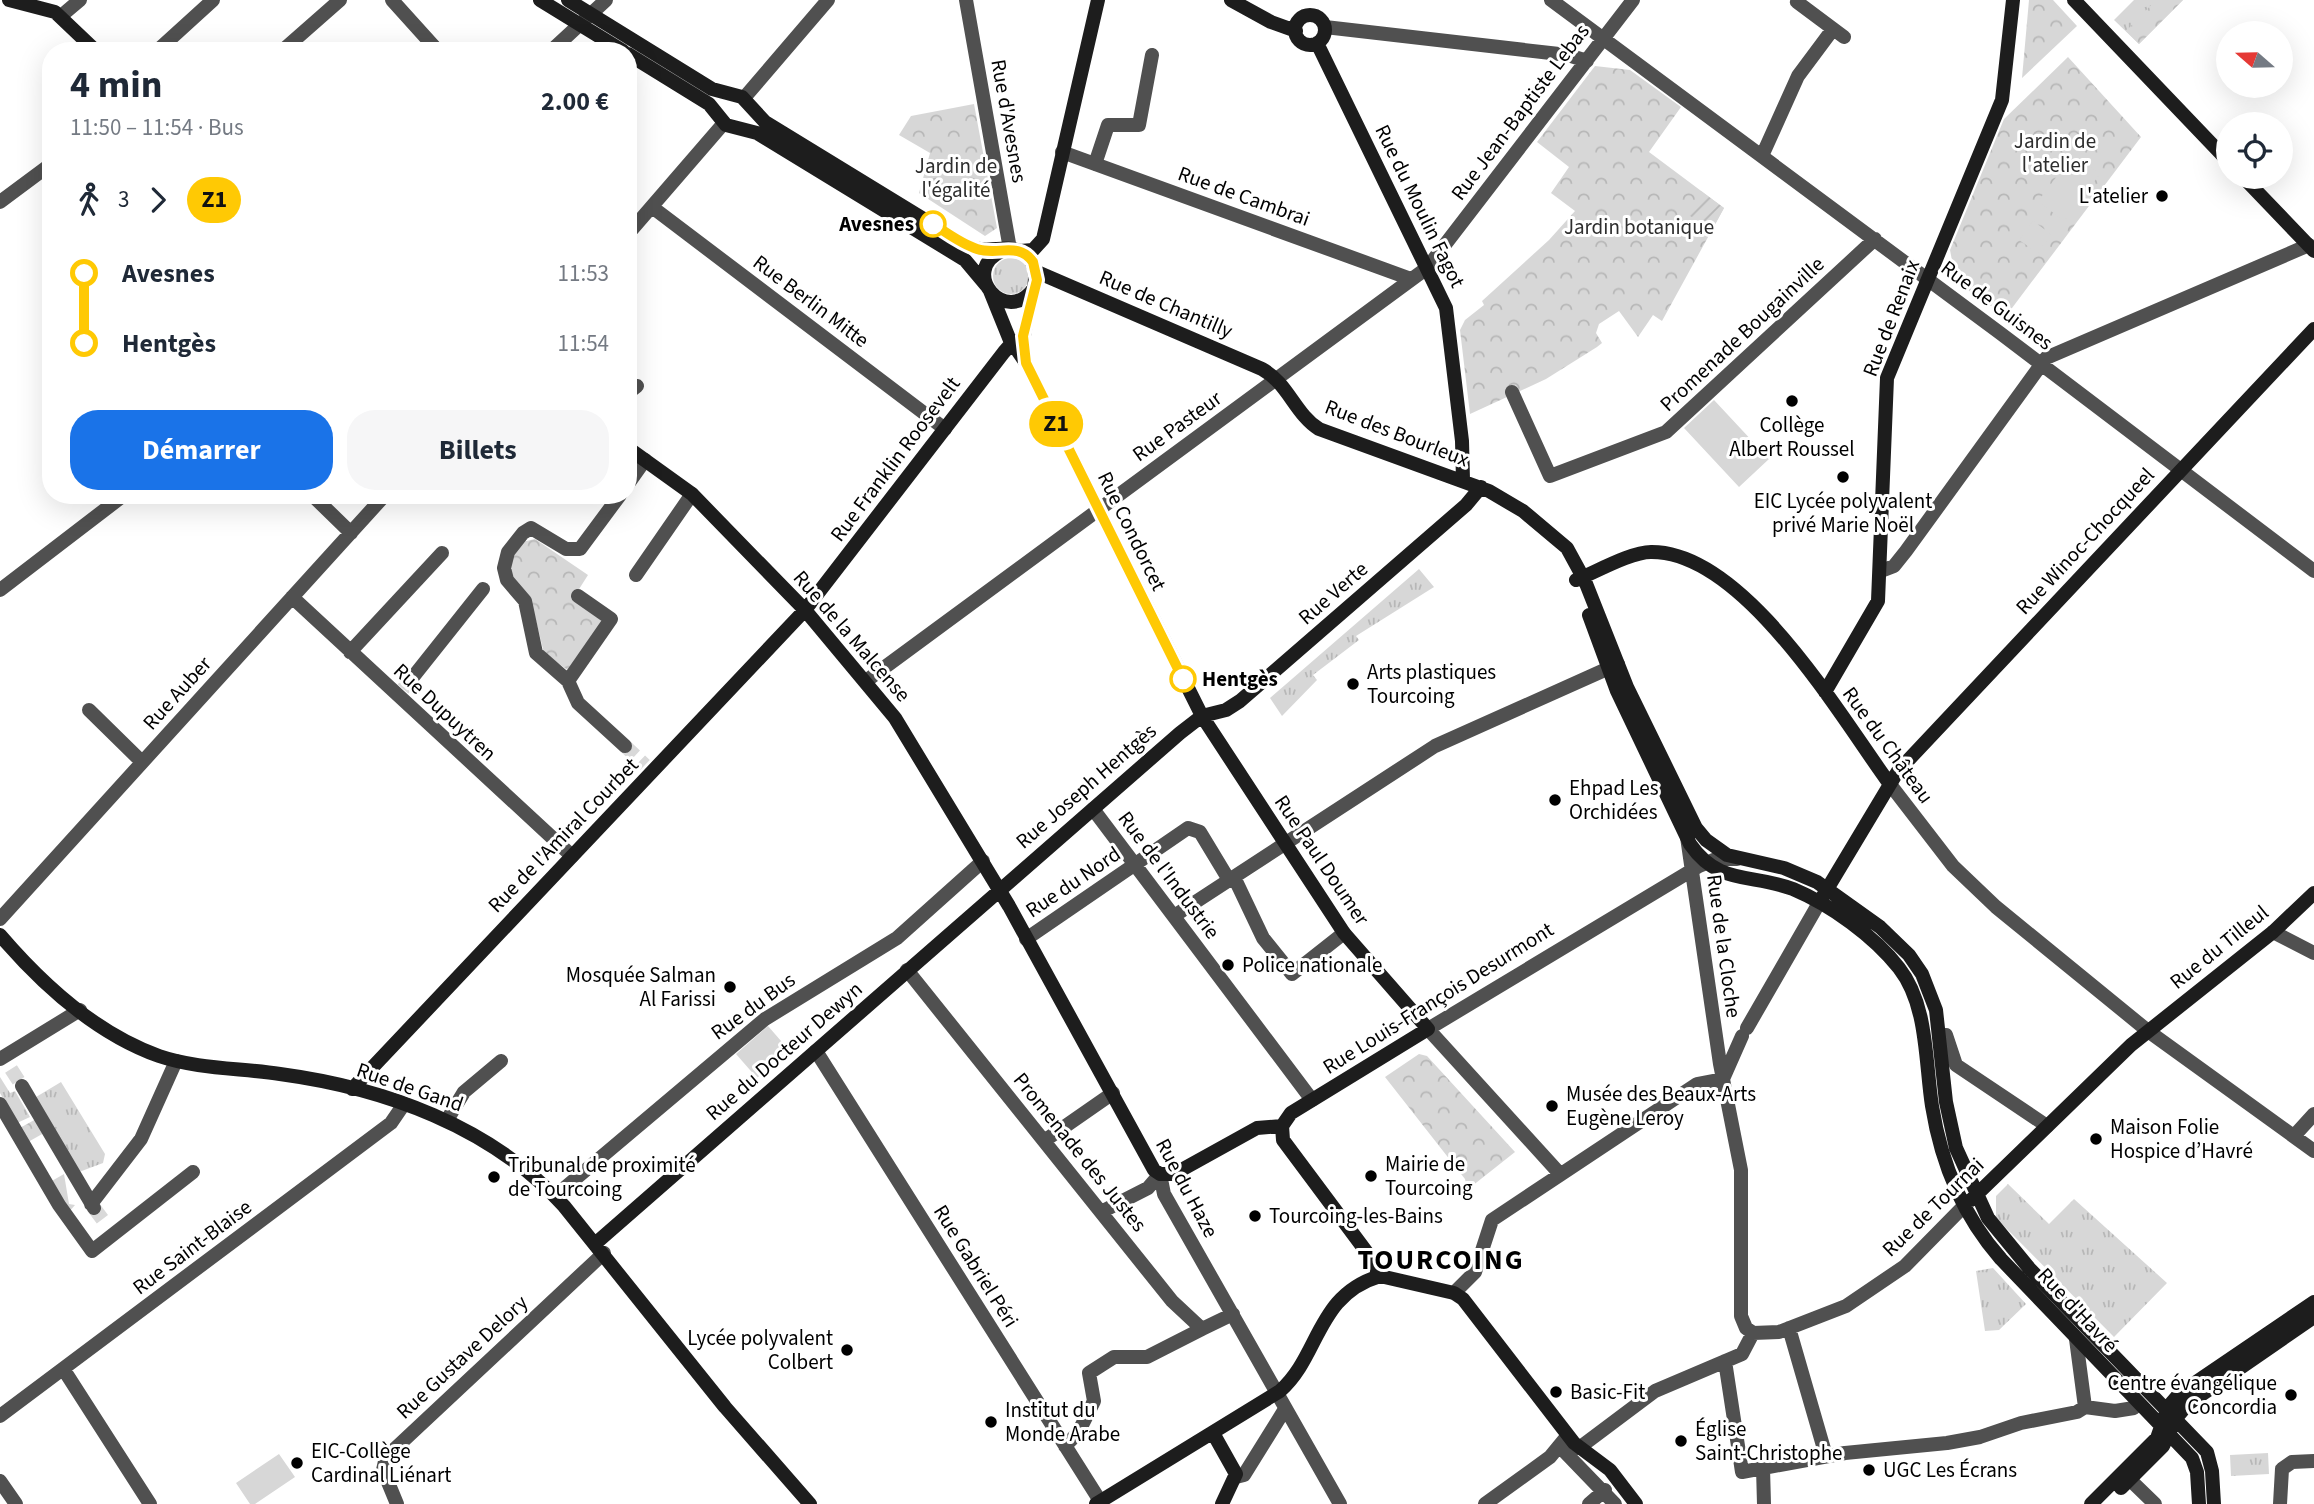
<!DOCTYPE html>
<html lang="fr">
<meta charset="utf-8">
<style>
body{margin:0;font-family:"Source Sans 3",sans-serif;background:#f6f6f7;color:#1f2937;height:100vh;display:flex;flex-direction:column;font-size:26px;white-space:nowrap}
*{box-sizing:border-box;margin:0}
p{font-size:23px;color:#747a83}
.icon{flex:none;width:38px;height:38px;fill:none;stroke:currentColor;stroke-width:2;stroke-linecap:round;stroke-linejoin:round}
.map{position:relative;flex:1;overflow:hidden}
.details{position:absolute;left:42px;top:42px;width:595px;height:462px;display:flex;flex-direction:column;background:#fff;border-radius:28px;box-shadow:0 7px 28px #0002}
.details>*{flex:none}
.badge{padding:0 14px;border-radius:23px;font-size:24px;line-height:46px}
.needle{width:46px;rotate:290deg}
.controls{position:absolute;left:2216px;top:21px;display:grid;gap:14px}
.controls a{display:grid;place-items:center;width:77px;height:77px;border-radius:50%;background:#fff;box-shadow:0 7px 28px #0002;font-size:35px}
.map>.badge{position:absolute;translate:-50% -50%;box-shadow:0 0 0 4px #fff}
.legs{display:flex;align-items:center;gap:10px;height:77px;padding:0 28px;font-size:23px}
.legs p{margin-inline-start:auto}
.headline{display:flex;align-items:center;justify-content:space-between;height:119px;padding:0 28px}
h1{font-size:38px;font-weight:700;line-height:52px}
.button{display:flex;gap:14px;margin-top:auto;padding:14px 28px}
.button a{flex:1;height:80px;border-radius:28px;background:#1a73e8;color:#fff;font-size:28px;font-weight:700;line-height:80px;text-align:center}
.button a+a{background:#f6f6f7;color:#1f2937}
ul{padding:0 28px;list-style:none}
li{display:flex;align-items:center;gap:24px;height:70px;font-size:26px}
li i{display:grid;place-items:center;width:10px;height:100%;margin:0 9px;background:currentColor}
li i::after{content:'';width:18px;height:18px;margin:-9px;border:5px solid;border-radius:50%;background:#fff}
li p{margin-inline-start:auto}
li:first-child i{background:linear-gradient(#0000 50%,currentColor 0)}
li:last-child i{background:linear-gradient(currentColor 50%,#0000 0)}
.map>svg:first-child{display:block}
.grass{fill:url(#grass-tufts)}
.forest{fill:url(#forest-crowns)}
.garden{fill:url(#garden-furrows)}
.pitch{fill:#d7d7d7}
.lines{fill:none;stroke-linecap:round;stroke-linejoin:round}
.street-tunnel{stroke:#d9d9d9;stroke-width:14;stroke-dasharray:14 7;stroke-linecap:butt}
.street{stroke:#505050;stroke-width:14}
.secondary{stroke:#1d1d1d;stroke-width:14}
.line-1-casing{stroke:#fff;stroke-width:16}
.line-1{stroke:#ffc904;stroke-width:10}
.poi-dot{fill:#000;stroke:#fff;stroke-width:2.5}
.stop-1-dot{fill:#fff;stroke:#ffc904;stroke-width:3.5}
.labels{text-anchor:middle;stroke-width:6;stroke-linejoin:round;paint-order:stroke}
.street-label{font-size:21px;fill:#000;stroke:#fff}
.park-label{font-size:21px;fill:#2e2e2e;stroke:#fff}
.poi-label{font-size:21px;fill:#000;stroke:#fff;text-anchor:start}
.stop-label{font-size:21px;font-weight:bold;fill:#000;stroke:#fff;text-anchor:end}
.district-label{font-size:28px;font-weight:bold;letter-spacing:2px;fill:#000;stroke:#fff}
</style>
<div class="map">
<svg width="2314" height="1504" viewBox="0 0 2314 1504">
<defs>
<pattern id="grass-tufts" width="24" height="20" patternUnits="userSpaceOnUse" patternTransform="scale(1.75)"><rect width="24" height="20" fill="#d7d7d7"/><path d="M3 7l-1-3M5 7V3M7 7l1-3M15 17l-1-3M17 17v-4M19 17l1-3" fill="none" stroke="#b7b7b7"/></pattern>
<pattern id="forest-crowns" width="20" height="18" patternUnits="userSpaceOnUse" patternTransform="scale(1.75)"><rect width="20" height="18" fill="#d7d7d7"/><path d="M2 6a3 3 0 1 1 6 0M12 15a3 3 0 1 1 6 0" fill="none" stroke="#b7b7b7"/></pattern>
<pattern id="garden-furrows" width="10" height="10" patternUnits="userSpaceOnUse" patternTransform="scale(1.75)"><rect width="10" height="10" fill="#d7d7d7"/><path d="M-1 1l2-2M0 10L10 0M9 11l2-2" fill="none" stroke="#b7b7b7"/></pattern>
</defs>
<rect width="100%" height="100%" fill="#fff"/>
<!-- grass -->
<path class="grass" d="M 2134,0 L 2183,0 L 2139,44 L 2114,20 Z
M993 276a18 18 0 1 1 36 0a18 18 0 1 1-36 0Z
M 1419,569 L 1434,587 L 1356,636 L 1359,640 L 1313,675 L 1317,680 L 1282,716 L 1270,698 Z
M 0,1077 L 10,1093 L 15,1091 L 30,1117 L 17,1123 L 0,1093 Z
M 61,1082 L 105,1154 L 103,1163 L 79,1172 L 36,1097 Z
M 64,1174 L 69,1204 L 75,1205 L 69,1212 L 50,1182 Z
M 2008,1184 L 2049,1224 L 2074,1199 L 2167,1283 L 2114,1337 L 1996,1218 L 1996,1196 Z
M 1993,1268 L 2026,1304 L 1999,1330 L 1985,1331 L 1976,1271 Z
M 2268,1453 L 2269,1474 L 2231,1476 L 2230,1455 Z"/>
<!-- forest -->
<path class="forest" d="M 2029,0 L 2053,0 L 2077,26 L 2022,78 Z
M 2156,0 L 2183,0 L 2139,44 L 2126,31 Z
M 2068,57 L 2141,137 L 2006,316 L 1956,282 L 1950,250 L 2004,119 Z
M 1595,66 L 1630,70 L 1681,107 L 1649,152 L 1724,208 L 1662,321 L 1653,315 L 1638,337 L 1619,311 L 1599,324 L 1596,333 L 1602,343 L 1597,347 L 1546,379 L 1470,414 L 1460,330 L 1465,320 L 1484,305 L 1482,301 L 1549,240 L 1575,211 L 1551,193 L 1569,167 L 1537,142 Z
M 974,104 L 997,228 L 985,236 L 919,193 L 930,153 L 899,135 L 911,116 Z
M 535,539 L 588,575 L 574,597 L 604,620 L 569,671 L 544,653 L 531,601 L 510,573 L 510,558 L 522,542 Z
M 1419,1054 L 1427,1056 L 1515,1152 L 1467,1190 L 1465,1179 L 1385,1077 Z
M 36,1119 L 44,1133 L 28,1142 L 20,1128 Z"/>
<!-- garden -->
<path class="garden" d="M 1701,191 L 1724,208 L 1712,230 L 1687,214 Z"/>
<!-- pitch -->
<path class="pitch" d="M 2074,154 L 2100,174 L 2064,221 L 2038,201 Z
M 2033,221 L 2051,234 L 2038,253 L 2019,240 Z
M 1714,400 L 1769,459 L 1739,487 L 1684,428 Z
M 768,1026 L 788,1049 L 757,1078 L 736,1054 Z
M 279,1454 L 295,1477 L 255,1504 L 250,1504 L 236,1483 Z"/>
<g class="lines">
<!-- street-tunnel -->
<path class="street-tunnel" d="M 403,689 L 413,677
M 625,746 L 645,765
M 11,1069 L 22,1086
M 94,1208 L 106,1224"/>
<!-- street -->
<path class="street" d="M 392,0 L 438,51
M 966,0 L 1010,249
M 1551,0 L 2000,333 L 2314,571
M 1798,0 L 1797,2 L 1844,37
M 61,16 L 80,0
M 1325,27 L 1568,55 L 1587,61
M 157,51 L 213,0
M 282,51 L 340,0
M 551,51 L 606,0
M 744,98 L 828,0
M 1062,152 L 1411,279
M 1762,156 L 1798,76 L 1833,29
M 1095,164 L 1108,125 L 1139,125 L 1152,55
M 0,202 L 51,164
M 652,207 L 945,429
M 628,234 L 724,123
M 1512,392 L 1550,476 L 1666,432 L 1875,239
M 628,393 L 637,386
M 628,484 L 645,460
M 312,495 L 351,533
M 620,495 L 580,549 L 566,549 L 531,528 L 523,533 L 508,552 L 504,568 L 507,580 L 525,601 L 536,653 L 568,681 L 578,703 L 625,746
M 1881,571 L 1894,566 L 1906,551 L 2046,358 L 2309,245
M 636,575 L 692,494
M 0,590 L 124,495
M 292,597 L 572,856
M 350,652 L 442,553
M 413,677 L 483,589
M 568,681 L 611,619 L 578,596
M 866,681 L 1427,268 L 1633,0
M 89,710 L 142,762
M 1889,783 L 1953,866 L 1996,907 L 2148,1031 L 2314,1151
M 1093,809 L 1312,1100
M 1687,837 L 1720,1064 L 1741,1170 L 1741,1316 L 1746,1328 L 1753,1333
M 1234,877 L 1263,938 L 1292,974 L 1344,933
M 1174,916 L 1435,746 L 1618,664
M 0,919 L 385,495
M 2273,932 L 2314,953
M 1026,939 L 1188,828 L 1200,832 L 1229,880
M 907,970 L 1172,1301 L 1202,1329 L 1233,1314
M 1747,1028 L 1819,903
M 1939,1035 L 1946,1035 L 1956,1065 L 2047,1126
M 816,1051 L 1102,1504
M 0,1059 L 80,1010
M 1723,1079 L 1742,1036
M 22,1086 L 94,1208
M 0,1104 L 59,1205 L 92,1251 L 193,1172
M 447,1120 L 464,1092 L 501,1061
M 2294,1136 L 2314,1114
M 1044,1141 L 1113,1093
M 1160,1174 L 1164,1194 L 1340,1504
M 1560,1174 L 1428,1029 L 1699,866 L 1716,859 L 1737,859
M 555,1196 L 765,1019 L 897,938 L 983,861
M 91,1204 L 141,1139 L 176,1061
M 1101,1212 L 1148,1188 L 1160,1174
M 1454,1293 L 1475,1272 L 1492,1220 L 1697,1084 L 1723,1079
M 1789,1328 L 1826,1456
M 1753,1333 L 1779,1332 L 1846,1306 L 1905,1266 L 1964,1206
M 1725,1361 L 1742,1472 L 1845,1453 L 1947,1443 L 1980,1437 L 2021,1423 L 2077,1412 L 2085,1407 L 2076,1339
M 64,1370 L 150,1504
M 2085,1407 L 2115,1411 L 2134,1408
M 0,1416 L 391,1123 L 404,1104
M 1065,1446 L 1078,1433 L 1094,1401 L 1089,1373 L 1114,1357 L 1147,1357 L 1202,1329
M 1559,1446 L 1615,1504
M 1579,1448 L 1655,1391 L 1742,1354 L 1753,1333
M 1763,1468 L 1764,1504
M 2123,1473 L 2155,1504
M 1236,1477 L 1244,1475 L 1285,1409
M 0,1481 L 16,1504
M 397,1504 L 383,1470 L 386,1457 L 604,1253
M 1485,1504 L 1550,1457 L 1564,1440
M 1589,1504 L 1605,1490
M 2280,1504 L 2282,1469 L 2292,1462 L 2314,1461"/>
<!-- secondary -->
<path class="secondary" d="M 9,0 L 55,12 L 96,51
M 540,0 L 623,51
M 568,0 L 712,89 L 742,97 L 765,122 L 966,245 C 987,255 1003,244 1020,251 C 1053,264 1021,321 1023,348
M 1231,0 L 1271,22 L 1296,31
M 2074,0 L 2228,161
M1295 30a15 15 0 1 1 30 0a15 15 0 1 1-30 0Z
M 1317,43 L 1446,308 L 1462,441 L 1463,480
M 628,54 L 709,104 L 726,125 L 757,133 L 965,260 L 986,285
M 2243,177 L 2314,251
M 1002,251 C 958,271 1006,328 1034,288
M 1020,251 L 1033,250 L 1043,239 L 1098,0
M 1037,272 L 1262,369 C 1288,383 1295,414 1319,429 L 1489,491 L 1523,511 L 1567,548 L 1585,581 L 1627,687 L 1696,828 L 1706,840 L 1727,855 L 1784,868 L 1817,882 L 1880,927 L 1909,955 L 1922,974 L 1936,1010 L 1946,1102 L 1956,1148 L 1988,1218 L 2029,1268 L 2207,1452 L 2212,1471 L 2214,1504
M 990,291 L 1009,338 L 1026,363 L 1202,716 L 1344,933 L 1428,1029 L 1291,1113 L 1282,1126 L 1283,1140 L 1371,1258 L 1380,1276
M 628,448 L 692,494 L 805,610 L 895,718 L 1009,906 L 1154,1170 L 1160,1174 L 1174,1174 L 1257,1128 L 1282,1126
M 1576,580 C 1596,572 1631,552 1651,552 C 1744,551 1840,716 1889,783
M 1589,615 L 1617,691 L 1690,844 C 1719,886 1751,873 1793,889 C 1831,905 1874,936 1899,968 C 1928,1005 1925,1061 1932,1106 C 1941,1162 1963,1216 2001,1259 L 2192,1458 L 2197,1472 L 2199,1504
M 1825,692 L 1878,601 L 1887,378 L 2002,100 L 2013,0
M 1823,896 L 1898,771 L 2314,329
M 0,935 C 42,984 97,1034 159,1056 C 197,1069 241,1068 280,1074 C 384,1088 491,1126 564,1206 L 725,1407 L 810,1504
M 352,1089 L 805,610 L 1004,352 L 1012,343 L 1023,339
M 1971,1200 L 2131,1045 L 2273,932 L 2314,893
M 596,1243 L 1180,733 L 1202,716 L 1226,710 L 1240,701 L 1466,505 L 1481,487
M 1380,1276 L 1454,1293 L 1463,1299 L 1574,1443 L 1610,1470 L 1636,1504
M 1213,1433 L 1236,1474 L 1222,1504
M 2121,1488 L 2163,1446 L 2177,1417 L 2188,1404 L 2314,1317
M 1096,1504 L 1280,1391 C 1320,1356 1316,1295 1380,1276
M 2091,1504 L 2157,1438 L 2168,1407 L 2180,1393 L 2314,1302"/>
</g>
<g class="lines">
<!-- line-1 casing -->
<g class="line-1-casing">
<path id="line-1" d="M 933,224 C 947,233 961,244 977,249 C 998,256 1018,241 1033,262 L 1037,280 L 1023,336 L 1026,363 L 1183,679"/>
</g>
<!-- line-1 -->
<use href="#line-1" class="line-1"/>
</g>
<!-- markers -->
<g class="poi-dot">
<circle cx="2162" cy="196" r="7"/>
<circle cx="1792" cy="401" r="7"/>
<circle cx="1843" cy="477" r="7"/>
<circle cx="1353" cy="684" r="7"/>
<circle cx="1555" cy="800" r="7"/>
<circle cx="1228" cy="965" r="7"/>
<circle cx="730" cy="987" r="7"/>
<circle cx="1552" cy="1106" r="7"/>
<circle cx="2096" cy="1139" r="7"/>
<circle cx="1371" cy="1176" r="7"/>
<circle cx="494" cy="1177" r="7"/>
<circle cx="1255" cy="1216" r="7"/>
<circle cx="847" cy="1350" r="7"/>
<circle cx="1556" cy="1392" r="7"/>
<circle cx="2291" cy="1395" r="7"/>
<circle cx="991" cy="1422" r="7"/>
<circle cx="1681" cy="1441" r="7"/>
<circle cx="297" cy="1463" r="7"/>
<circle cx="1869" cy="1470" r="7"/>
</g>
<g class="stop-1-dot">
<circle cx="933" cy="224" r="12"/>
<circle cx="1183" cy="679" r="12"/>
</g>
<g class="labels">
<!-- street labels -->
<g class="street-label">
<text transform="translate(1520 112) rotate(-53)" y="7">Rue Jean-Baptiste Lebas</text>
<text transform="translate(1009 121) rotate(80)" y="7">Rue d'Avesnes</text>
<text transform="translate(1244 196) rotate(20)" y="7">Rue de Cambrai</text>
<text transform="translate(1420 206) rotate(64)" y="7">Rue du Moulin Fagot</text>
<text transform="translate(811 301) rotate(37)" y="7">Rue Berlin Mitte</text>
<text transform="translate(1166 304) rotate(23)" y="7">Rue de Chantilly</text>
<text transform="translate(1997 305) rotate(37)" y="7">Rue de Guisnes</text>
<text transform="translate(1891 318) rotate(-69)" y="7">Rue de Renaix</text>
<text transform="translate(1742 334) rotate(-43)" y="7">Promenade Bougainville</text>
<text transform="translate(1177 426) rotate(-36)" y="7">Rue Pasteur</text>
<text transform="translate(1397 433) rotate(21)" y="7">Rue des Bourleux</text>
<text transform="translate(895 459) rotate(-53)" y="7">Rue Franklin Roosevelt</text>
<text transform="translate(1132 531) rotate(64)" y="7">Rue Condorcet</text>
<text transform="translate(2085 541) rotate(-47)" y="7">Rue Winoc-Chocqueel</text>
<text transform="translate(1333 593) rotate(-41)" y="7">Rue Verte</text>
<text transform="translate(852 636) rotate(49)" y="7">Rue de la Malcense</text>
<text transform="translate(177 693) rotate(-48)" y="7">Rue Auber</text>
<text transform="translate(445 712) rotate(43)" y="7">Rue Dupuytren</text>
<text transform="translate(1888 745) rotate(54)" y="7">Rue du Château</text>
<text transform="translate(1086 786) rotate(-41)" y="7">Rue Joseph Hentgès</text>
<text transform="translate(563 835) rotate(-46)" y="7">Rue de l'Amiral Courbet</text>
<text transform="translate(1322 860) rotate(56)" y="7">Rue Paul Doumer</text>
<text transform="translate(1169 875) rotate(53)" y="7">Rue de l'Industrie</text>
<text transform="translate(1073 882) rotate(-34)" y="7">Rue du Nord</text>
<text transform="translate(1724 946) rotate(82)" y="7">Rue de la Cloche</text>
<text transform="translate(2219 947) rotate(-39)" y="7">Rue du Tilleul</text>
<text transform="translate(1438 998) rotate(-32)" y="7">Rue Louis-François Desurmont</text>
<text transform="translate(753 1006) rotate(-36)" y="7">Rue du Bus</text>
<text transform="translate(784 1051) rotate(-41)" y="7">Rue du Docteur Dewyn</text>
<text transform="translate(410 1087) rotate(19)" y="7">Rue de Gand</text>
<text transform="translate(1080 1152) rotate(51)" y="7">Promenade des Justes</text>
<text transform="translate(1187 1188) rotate(62)" y="7">Rue du Haze</text>
<text transform="translate(1933 1207) rotate(-44)" y="7">Rue de Tournai</text>
<text transform="translate(192 1247) rotate(-37)" y="7">Rue Saint-Blaise</text>
<text transform="translate(976 1266) rotate(58)" y="7">Rue Gabriel Péri</text>
<text transform="translate(2078 1310) rotate(47)" y="7">Rue d'Havré</text>
<text transform="translate(462 1357) rotate(-43)" y="7">Rue Gustave Delory</text>
</g>
<!-- park labels -->
<g class="park-label">
<text x="2055" y="148">Jardin de<tspan x="2055" dy="24">l'atelier</tspan></text>
<text x="956" y="173">Jardin de<tspan x="956" dy="24">l'égalité</tspan></text>
<text x="1639" y="234">Jardin botanique</text>
</g>
<!-- poi labels -->
<g class="poi-label">
<text x="2148" y="203" text-anchor="end">L'atelier</text>
<text x="1792" y="432" text-anchor="middle">Collège<tspan x="1792" dy="24">Albert Roussel</tspan></text>
<text x="1843" y="508" text-anchor="middle">EIC Lycée polyvalent<tspan x="1843" dy="24">privé Marie Noël</tspan></text>
<text x="1367" y="679">Arts plastiques<tspan x="1367" dy="24">Tourcoing</tspan></text>
<text x="1569" y="795">Ehpad Les<tspan x="1569" dy="24">Orchidées</tspan></text>
<text x="1242" y="972">Police nationale</text>
<text x="716" y="982" text-anchor="end">Mosquée Salman<tspan x="716" dy="24">Al Farissi</tspan></text>
<text x="1566" y="1101">Musée des Beaux-Arts<tspan x="1566" dy="24">Eugène Leroy</tspan></text>
<text x="2110" y="1134">Maison Folie<tspan x="2110" dy="24">Hospice d’Havré</tspan></text>
<text x="1385" y="1171">Mairie de<tspan x="1385" dy="24">Tourcoing</tspan></text>
<text x="508" y="1172">Tribunal de proximité<tspan x="508" dy="24">de Tourcoing</tspan></text>
<text x="1269" y="1223">Tourcoing-les-Bains</text>
<text x="833" y="1345" text-anchor="end">Lycée polyvalent<tspan x="833" dy="24">Colbert</tspan></text>
<text x="2277" y="1390" text-anchor="end">Centre évangélique<tspan x="2277" dy="24">Concordia</tspan></text>
<text x="1570" y="1399">Basic-Fit</text>
<text x="1005" y="1417">Institut du<tspan x="1005" dy="24">Monde Arabe</tspan></text>
<text x="1695" y="1436">Église<tspan x="1695" dy="24">Saint-Christophe</tspan></text>
<text x="311" y="1458">EIC-Collège<tspan x="311" dy="24">Cardinal Liénart</tspan></text>
<text x="1883" y="1477">UGC Les Écrans</text>
</g>
<!-- stop labels -->
<g class="stop-label">
<text x="914" y="231">Avesnes</text>
<text x="1202" y="686" text-anchor="start">Hentgès</text>
</g>
<!-- district labels -->
<g class="district-label">
<text x="1441" y="1269">TOURCOING</text>
</g>
</g>
</svg>
<div class="controls">
<a><svg class="needle" viewBox="-14 -14 28 28"><path d="M0-13l5 13h-10z" fill="#e53935"/><path d="M0 13l5-13h-10z" fill="#747a83"/></svg></a>
<a><svg class="icon" aria-label="locate" viewBox="0 0 24 24"><circle cx="12" cy="12" r="6"/><path d="M12 2v4M12 18v4M2 12h4M18 12h4"/></svg></a>
</div>
<b class="badge" style="left:1056px;top:424px;background:#ffc904;color:#111">Z1</b>
<section class="details">
<div class="headline"><div><h1>4 min</h1><p>11:50 – 11:54 · Bus</p></div><b>2.00 €</b></div>
<div class="legs"><svg class="icon" aria-label="walk" viewBox="0 0 24 24"><circle cx="13" cy="4" r="2"/><path d="M13 8l-2 6 4 7M11 14l-3 7M7 12l3-4h3l4 4"/></svg>3<svg class="icon" aria-label="forward" viewBox="0 0 24 24"><path d="M9 5l7 7-7 7"/></svg><b class="badge" style="background:#ffc904;color:#111">Z1</b></div>
<ul>
<li><i style="color:#ffc904"></i><b>Avesnes</b><p>11:53</p></li>
<li><i style="color:#ffc904"></i><b>Hentgès</b><p>11:54</p></li>
</ul>
<div class="button"><a>Démarrer</a><a>Billets</a></div>
</section>
</div>
